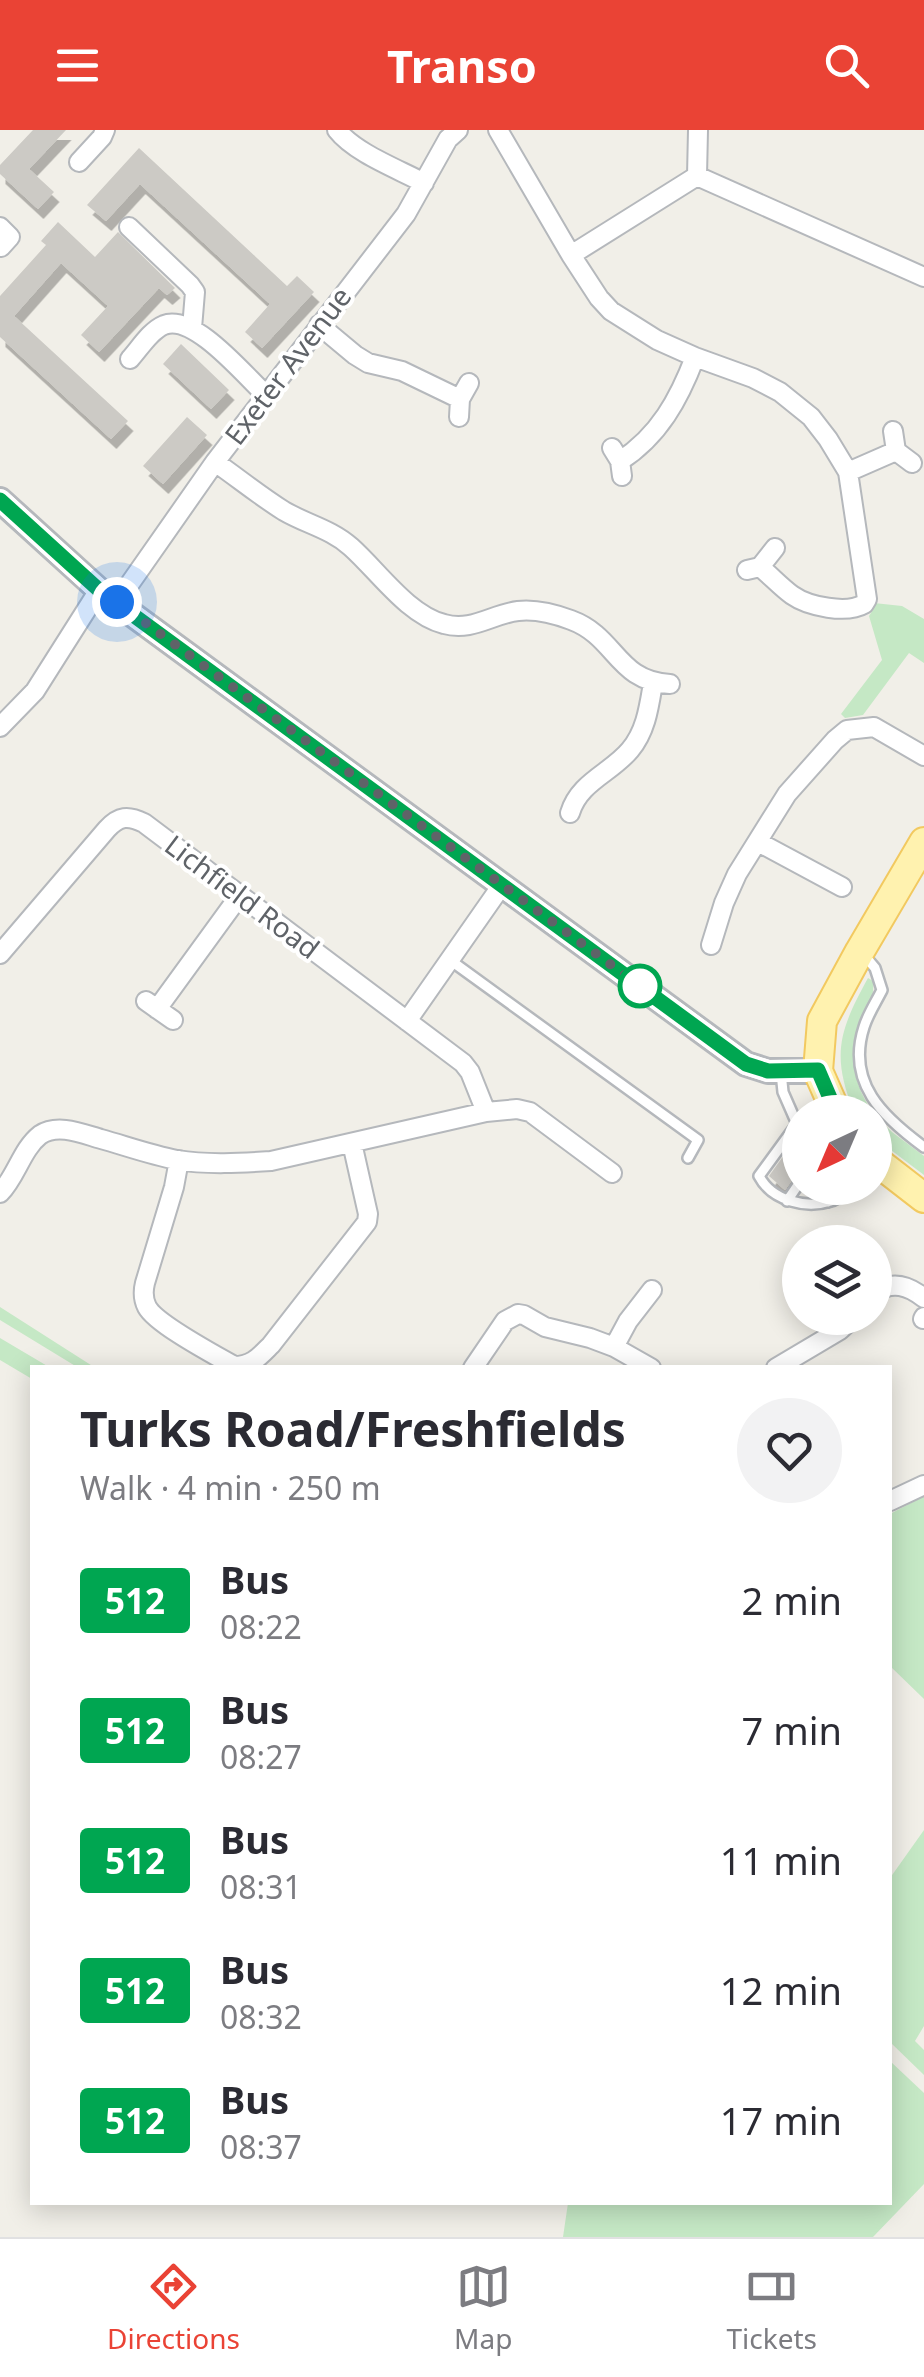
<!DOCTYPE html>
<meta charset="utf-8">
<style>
body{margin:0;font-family:"Noto Sans",sans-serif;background:#f2f2f3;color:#2b2b33;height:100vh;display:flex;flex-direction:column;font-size:38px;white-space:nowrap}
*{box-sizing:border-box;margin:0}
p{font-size:32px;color:#7c7c81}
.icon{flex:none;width:55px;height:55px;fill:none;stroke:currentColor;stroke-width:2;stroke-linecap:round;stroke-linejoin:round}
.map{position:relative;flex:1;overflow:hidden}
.sheet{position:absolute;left:30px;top:1235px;width:862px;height:840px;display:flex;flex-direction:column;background:#fff;border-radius:0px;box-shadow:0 5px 25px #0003}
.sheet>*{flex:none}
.badge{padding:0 20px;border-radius:8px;font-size:35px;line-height:65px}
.needle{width:65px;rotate:224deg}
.fabs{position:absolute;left:782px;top:965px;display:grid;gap:20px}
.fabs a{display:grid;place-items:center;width:110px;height:110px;border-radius:50%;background:#fff;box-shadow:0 5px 25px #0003;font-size:50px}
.you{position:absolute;width:50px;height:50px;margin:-25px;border:8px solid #fff;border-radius:50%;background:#1a73e8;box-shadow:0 0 0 15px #1a73e833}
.map>.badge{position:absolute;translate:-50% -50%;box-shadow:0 0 0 5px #fff}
.round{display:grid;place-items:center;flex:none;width:105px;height:105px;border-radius:52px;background:#f2f2f3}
.overview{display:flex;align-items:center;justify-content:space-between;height:170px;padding:0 50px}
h1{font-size:48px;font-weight:700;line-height:75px}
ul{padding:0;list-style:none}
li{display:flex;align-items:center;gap:30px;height:130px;padding:0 50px}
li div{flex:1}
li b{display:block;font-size:38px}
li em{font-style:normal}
li .badge{min-width:110px;font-weight:700;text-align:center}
header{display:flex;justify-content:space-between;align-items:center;height:130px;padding:0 50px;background:#ea4335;color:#fff;font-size:45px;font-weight:700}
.menu{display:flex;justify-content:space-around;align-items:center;height:140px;border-top:2px solid #e1e1e2;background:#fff;font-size:28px;color:#7c7c81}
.menu a{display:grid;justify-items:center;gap:5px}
.menu .active{color:#ea4335}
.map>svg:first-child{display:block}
.green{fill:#c5e8c5}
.building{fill:#cccac5;filter:url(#shadow)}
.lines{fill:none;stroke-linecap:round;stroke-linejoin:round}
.service-casing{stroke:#b5b8bc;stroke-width:14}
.minor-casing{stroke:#b5b8bc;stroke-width:22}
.tertiary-casing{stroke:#b5b8bc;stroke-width:28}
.primary-casing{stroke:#f2c960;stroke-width:32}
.service{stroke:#fff;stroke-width:9}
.minor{stroke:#fff;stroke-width:18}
.tertiary{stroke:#fff;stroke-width:22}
.primary{stroke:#fff2af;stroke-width:28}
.line-casing{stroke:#fff;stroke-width:22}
.line{stroke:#00a651;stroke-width:15}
.walk{stroke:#5f6368;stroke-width:10;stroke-dasharray:0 18}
.stop-dot{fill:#fff;stroke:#00a651;stroke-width:5}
.labels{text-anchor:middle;stroke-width:8;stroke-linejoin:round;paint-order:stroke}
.street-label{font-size:28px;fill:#5f6368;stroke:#fff}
</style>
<header><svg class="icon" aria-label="menu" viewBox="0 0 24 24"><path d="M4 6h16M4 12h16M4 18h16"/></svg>Transo<svg class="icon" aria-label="search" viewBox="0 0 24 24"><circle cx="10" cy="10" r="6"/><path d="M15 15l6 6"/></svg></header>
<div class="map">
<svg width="924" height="2107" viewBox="0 0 924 2107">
<defs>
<filter id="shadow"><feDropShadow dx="5.5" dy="10" stdDeviation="0" flood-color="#0004"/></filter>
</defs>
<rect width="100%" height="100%" fill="#f1efe8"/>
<!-- green -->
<path class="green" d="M 874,473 L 902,476 L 924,489 L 924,533 L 909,523 L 863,585 L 845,588 L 841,584 L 882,530 L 869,486 L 874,478 Z
M 868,848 L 873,851 C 875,867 868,876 862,889 C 847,921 853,955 873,982 L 854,982 C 831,925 839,901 868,848 Z
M 875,985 L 892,1002 L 924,1026 L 924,1045 L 875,1008 Z
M 0,1177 L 94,1237 L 77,1237 L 0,1190 Z
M 0,1208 L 49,1237 L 32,1238 L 32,1249 L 0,1230 Z
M 924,1366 L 924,1569 L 890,1536 L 890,1384 Z
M 924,1700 L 924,1896 L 915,1911 L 924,1920 L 924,1945 L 890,1912 L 890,1748 Z
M 890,1931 L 924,1963 L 924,2054 L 873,2107 L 563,2107 L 568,2073 L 890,2072 Z"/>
<!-- building -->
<path class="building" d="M 33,0 L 66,0 L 29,39 L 54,62 L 38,79 L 0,44 L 0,35 Z
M 139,18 L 287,156 L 297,146 L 314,162 L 262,218 L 245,202 L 270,174 L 140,54 L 106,91 L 87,75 Z
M 58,92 L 95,127 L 118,102 L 175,158 L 167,165 L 159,158 L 99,222 L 81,205 L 108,176 L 61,133 L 14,186 L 128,291 L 111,309 L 0,207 L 0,166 L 46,115 L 41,111 Z
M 181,214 L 229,260 L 211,279 L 163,234 Z
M 187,287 L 207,305 L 163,354 L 143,336 Z
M 792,1014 L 800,1020 L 800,1044 L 794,1047 L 785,1060 L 769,1046 Z"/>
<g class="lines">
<!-- service casing -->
<g class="service-casing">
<path id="service" d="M 864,825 L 875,838 L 882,860 C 876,872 868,884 864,897 C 846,953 883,987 924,1017
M 450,830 L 698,1010 L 688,1028
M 781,942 L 783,962 L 797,994 L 759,1046 C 772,1071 806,1079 831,1071 C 839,1069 846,1062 852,1058
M 808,1058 L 828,1072
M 787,1071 L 800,1052"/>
</g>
<!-- minor casing -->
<g class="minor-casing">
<path id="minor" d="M 337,0 C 355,23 398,39 424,53
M 498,0 L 571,125 L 599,168 L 611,181 L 657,210 L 695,227 L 753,248 L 780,262 L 811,287 L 828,309 L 848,342 L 867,469 L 864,474 C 847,484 809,477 792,465 C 781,457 771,446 760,437
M 79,32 L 102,7 L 105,0
M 697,46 L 924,147
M 0,97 L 10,107 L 1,117
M 129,97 L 190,155 L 195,162 L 192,198
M 571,125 L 697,46 L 698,0
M 319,195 L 355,225 L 368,233 L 402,241 L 460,269
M 130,229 C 140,218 150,201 164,195 C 194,183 245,246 266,265
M 459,287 L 460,269 L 469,253
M 893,301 L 896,321 L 912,333
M 612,318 L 620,331 L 622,346
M 620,331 C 659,306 679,269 695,227
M 215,332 C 238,348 260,366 284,381 C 306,394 331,399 351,417 C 378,441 408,485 444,494 C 472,502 492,484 518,481 C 535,479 555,484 571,490 C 617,507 616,551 670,554
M 848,342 L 896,321
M 747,440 L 760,437 L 775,418
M 117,472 L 215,332 L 406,84 L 448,9 L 458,0
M 0,597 L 35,561 L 99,460
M 570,683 C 579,652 611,643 630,620 C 646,601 649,577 653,553
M 758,712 L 842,757
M 711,815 L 724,773 L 737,744 L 787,664 L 835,610 L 847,600 L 874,597 L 924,626
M 0,824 L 107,699 C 119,686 128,685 144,693 L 463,933 L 470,942 L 486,982
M 146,871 L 173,890
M 157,879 L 240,765
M 407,891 L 502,755
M 179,1030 L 174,1057 L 145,1153 C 143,1161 143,1169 147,1177 C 156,1194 215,1225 234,1236 C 252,1236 259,1227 271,1215 L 367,1092 L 368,1084 L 352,1013
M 0,1063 C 16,1047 22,1019 40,1005 C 58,993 83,1004 101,1009 C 126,1016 151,1025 177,1030 C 207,1035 241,1033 271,1031 L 486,982 L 517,979 L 530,982 L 612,1043
M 875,1163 C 892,1150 909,1156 924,1168
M 923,1189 L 924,1187
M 614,1217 L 628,1191 L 652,1160
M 473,1238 L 505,1191 L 518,1184 L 524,1185 L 545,1197 L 590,1208 L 614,1217 L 651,1238
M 776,1238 L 840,1200 L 853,1188
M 890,1371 L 924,1355"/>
</g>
<!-- tertiary casing -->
<g class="tertiary-casing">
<path id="tertiary" d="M 0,370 L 99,460 L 746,934 L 768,941 L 818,941"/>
</g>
<!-- primary casing -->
<g class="primary-casing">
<path id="primary" d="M 836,982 L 818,941 L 822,891 L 860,821 L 924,712
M 875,1030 L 924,1068"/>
</g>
<!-- service -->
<use href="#service" class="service"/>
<!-- minor -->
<use href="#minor" class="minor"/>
<!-- tertiary -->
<use href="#tertiary" class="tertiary"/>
<!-- primary -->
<use href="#primary" class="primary"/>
</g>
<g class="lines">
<!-- line casing -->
<g class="line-casing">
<path id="line" d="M 0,370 L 99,460 L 746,934 L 768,941 L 818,940 L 836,982"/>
</g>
<!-- line -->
<use href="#line" class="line"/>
<!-- walk -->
<path class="walk" d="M 117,472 L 644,859 L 640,856"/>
</g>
<!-- markers -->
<circle class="stop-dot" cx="640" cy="856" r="20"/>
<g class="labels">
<!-- street labels -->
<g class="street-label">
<text transform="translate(288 236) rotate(-53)" y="10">Exeter Avenue</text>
<text transform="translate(242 767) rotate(37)" y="10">Lichfield Road</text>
</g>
</g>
</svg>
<div class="fabs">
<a><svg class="needle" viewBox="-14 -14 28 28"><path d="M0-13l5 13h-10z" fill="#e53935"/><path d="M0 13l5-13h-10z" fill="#7c7c81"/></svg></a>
<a><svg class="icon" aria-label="layers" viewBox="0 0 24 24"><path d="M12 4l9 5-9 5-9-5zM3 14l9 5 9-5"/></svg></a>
</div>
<div class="you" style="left:117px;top:472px"></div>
<section class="sheet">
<div class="overview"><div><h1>Turks Road/Freshfields</h1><p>Walk · 4 min · 250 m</p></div><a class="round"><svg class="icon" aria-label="heart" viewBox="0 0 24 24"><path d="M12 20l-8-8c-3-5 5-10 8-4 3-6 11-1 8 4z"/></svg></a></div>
<ul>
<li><span class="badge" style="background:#00a651;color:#fff">512</span><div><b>Bus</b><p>08:22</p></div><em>2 min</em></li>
<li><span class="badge" style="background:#00a651;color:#fff">512</span><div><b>Bus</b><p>08:27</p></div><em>7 min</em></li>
<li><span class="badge" style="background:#00a651;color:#fff">512</span><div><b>Bus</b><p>08:31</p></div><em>11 min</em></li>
<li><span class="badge" style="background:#00a651;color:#fff">512</span><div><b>Bus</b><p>08:32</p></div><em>12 min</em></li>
<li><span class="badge" style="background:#00a651;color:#fff">512</span><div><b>Bus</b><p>08:37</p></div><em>17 min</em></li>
</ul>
</section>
</div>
<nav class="menu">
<a class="active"><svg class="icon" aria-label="directions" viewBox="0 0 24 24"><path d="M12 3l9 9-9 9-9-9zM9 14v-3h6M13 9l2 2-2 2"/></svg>Directions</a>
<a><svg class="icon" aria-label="map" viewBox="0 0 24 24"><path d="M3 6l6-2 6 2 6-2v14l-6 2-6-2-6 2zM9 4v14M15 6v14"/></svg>Map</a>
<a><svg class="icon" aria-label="tickets" viewBox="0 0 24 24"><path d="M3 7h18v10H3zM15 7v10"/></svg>Tickets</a>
</nav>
